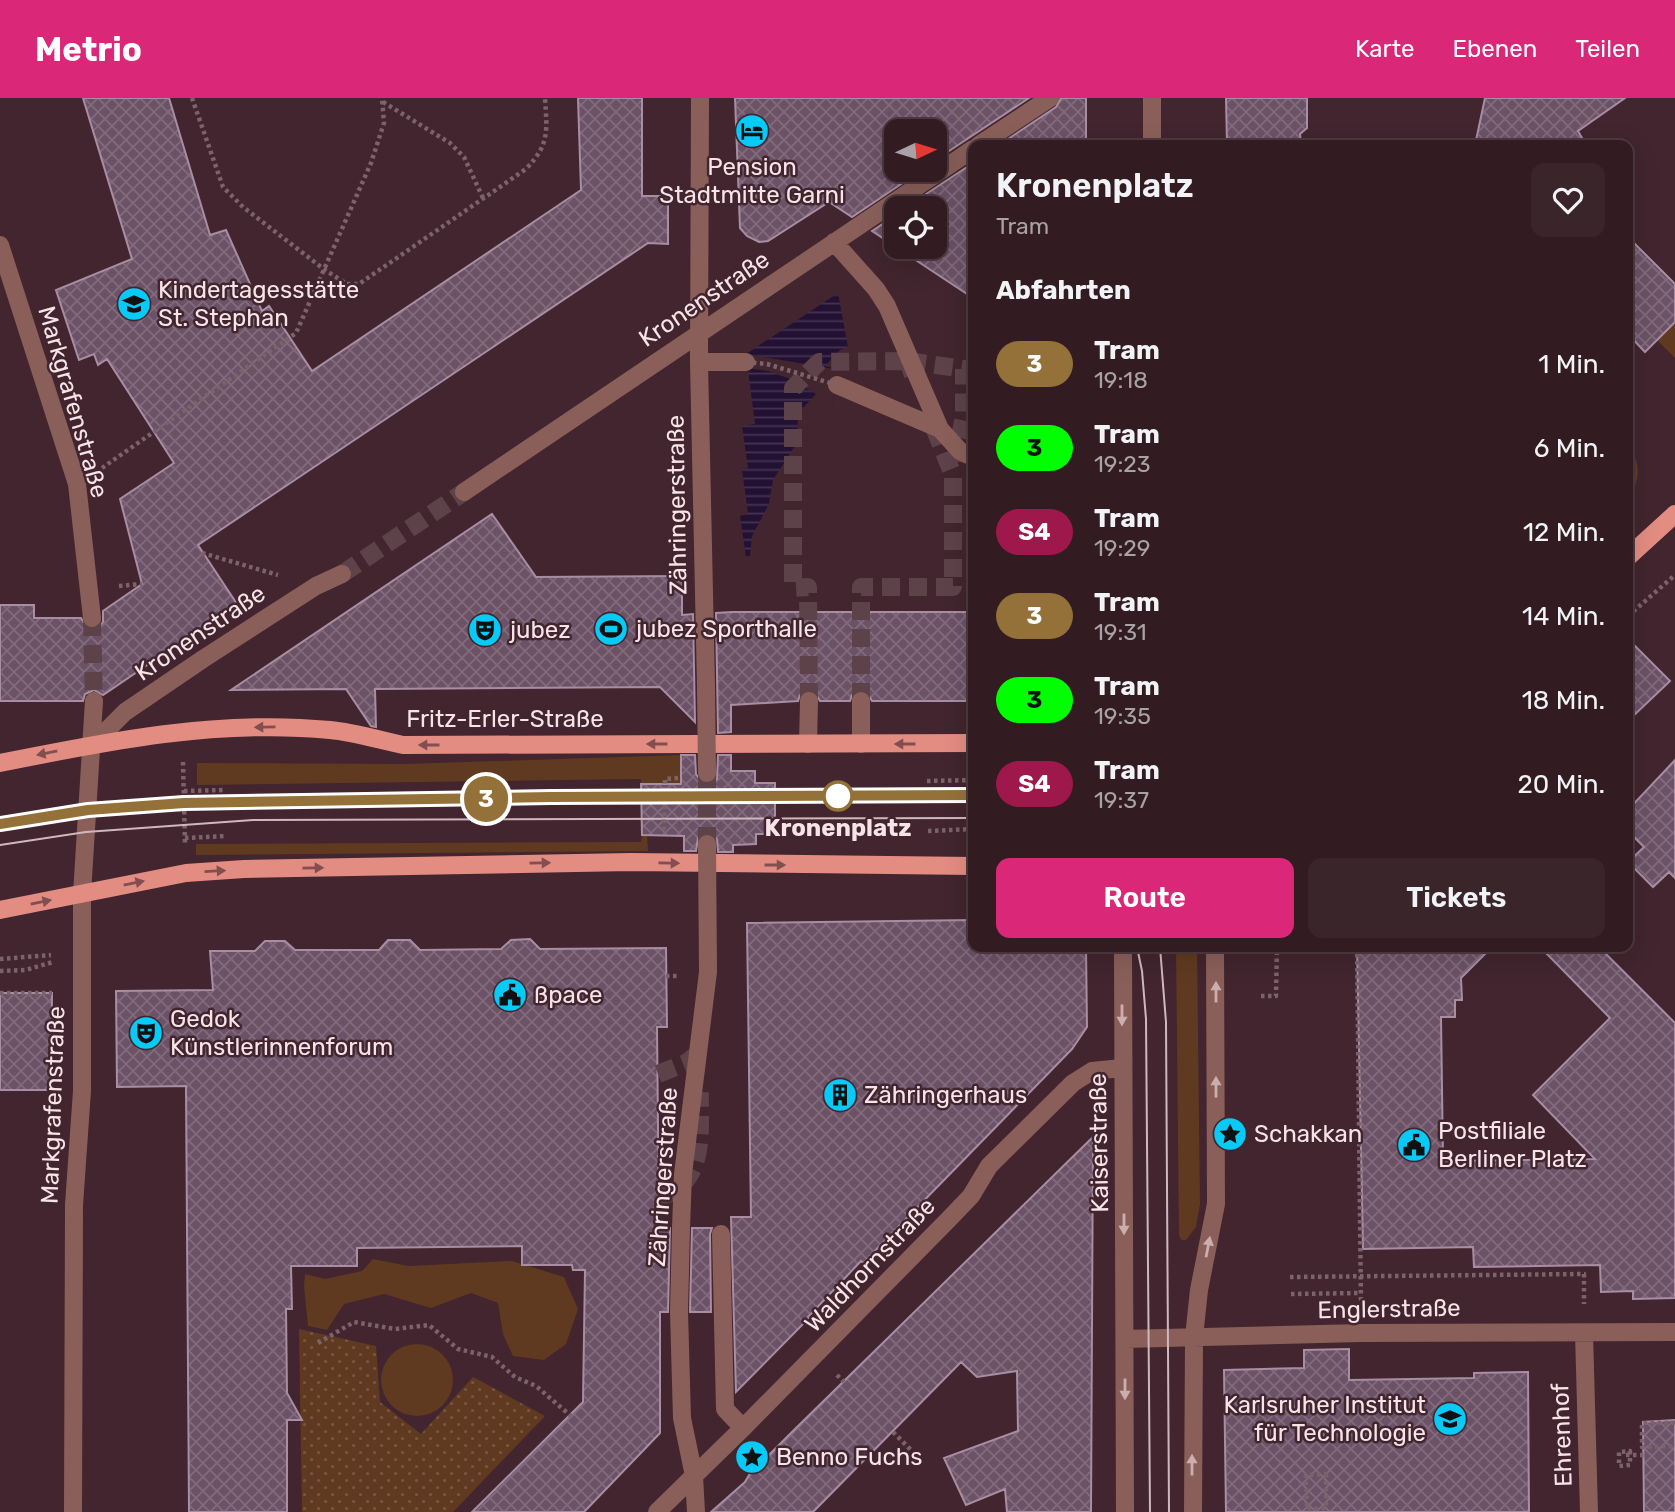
<!DOCTYPE html>
<html lang="de">
<meta charset="utf-8">
<style>
body{margin:0;font-family:Rubik,sans-serif;background:#3a252a;color:#f1f3f6;height:100vh;display:flex;flex-direction:column;font-size:26px;white-space:nowrap}
*{box-sizing:border-box;margin:0}
p{font-size:23px;color:#a8a1a5}
.icon{flex:none;width:38px;height:38px;fill:none;stroke:currentColor;stroke-width:2;stroke-linecap:round;stroke-linejoin:round}
.map{position:relative;flex:1;overflow:hidden}
.side{position:absolute;left:968px;top:42px;width:665px;height:812px;display:flex;flex-direction:column;background:#321c22;border-radius:14px;box-shadow:0 7px 28px #0002,0 0 0 2px #4d3a40}
.side>*{flex:none}
.badge{padding:0 14px;border-radius:23px;font-size:24px;line-height:46px}
.needle{width:46px;rotate:86deg}
.controls{position:absolute;left:884px;top:21px;display:grid;gap:14px}
.controls a{display:grid;place-items:center;width:63px;height:63px;border-radius:14px;background:#321c22;box-shadow:0 7px 28px #0002,0 0 0 2px #4d3a40;font-size:35px}
.map>.badge{position:absolute;translate:-50% -50%;box-shadow:0 0 0 4px #fff}
h2{padding:0 28px;font-size:26px;line-height:63px}
.round{display:grid;place-items:center;flex:none;width:74px;height:74px;border-radius:14px;background:#3a252a}
.head{display:flex;align-items:center;justify-content:space-between;height:119px;padding:0 28px}
h1{font-size:33px;font-weight:600;line-height:52px}
.action{display:flex;gap:14px;margin-top:auto;padding:14px 28px}
.action a{flex:1;height:80px;border-radius:14px;background:#db2777;color:#fff;font-size:28px;font-weight:600;line-height:80px;text-align:center}
.action a+a{background:#3a252a;color:#f1f3f6}
ul{padding:0;list-style:none}
li{display:flex;align-items:center;gap:21px;height:84px;padding:0 28px}
li div{flex:1}
li b{display:block;font-size:26px}
li em{font-style:normal}
li .badge{min-width:77px;font-weight:700;text-align:center}
header{display:flex;align-items:center;gap:42px;box-sizing:border-box;height:98px;padding:0 35px;background:#db2777;color:#fff}
header strong{font-size:33px}
nav{display:flex;gap:38px;margin-inline-start:auto;font-size:24px}
.map>svg:first-child{display:block}
.grass{fill:#5f3a20}
.garden{fill:url(#garden-dots)}
.water{fill:url(#water-rules)}
.pier{fill:#42252e}
.building{fill:url(#building-cross-hatch);stroke:#a88da3;stroke-width:2}
.lines{fill:none;stroke-linecap:round;stroke-linejoin:round}
.minor-tunnel{stroke:#5d424a;stroke-width:18;stroke-dasharray:18 9;stroke-linecap:butt}
.path{stroke:#7c626a;stroke-width:4.5;stroke-dasharray:3.5 3.5;stroke-linecap:butt}
.minor{stroke:#8a5f59;stroke-width:18}
.major{stroke:#e38c82;stroke-width:18}
.tram{stroke:#ceb8be;stroke-width:2}
.path-bridge{stroke:#7c626a;stroke-width:4.5;stroke-dasharray:3.5 3.5;stroke-linecap:butt}
.minor-bridge{stroke:#8a5f59;stroke-width:18}
.oneway{fill:#824e50}
.oneway2{fill:#cbafaf}
.line-casing{stroke:#fff;stroke-width:16}
.line{stroke:#947139;stroke-width:10}
.stop-dot{fill:#fff;stroke:#947139;stroke-width:3.5}
.labels{text-anchor:middle;stroke-width:5;stroke-linejoin:round;paint-order:stroke}
.poi-label{font-size:24px;fill:#f7e4e9;stroke:#42252e;text-anchor:start}
.street-label{font-size:24px;fill:#f7e4e9;stroke:#42252e}
.stop-label{font-size:24px;font-weight:bold;fill:#f7e4e9;stroke:#42252e}
</style>
<header>
<strong>Metrio</strong>
<nav><a>Karte</a><a>Ebenen</a><a>Teilen</a></nav>
</header>
<div class="map">
<svg width="1675" height="1414" viewBox="0 0 1675 1414">
<defs>
<pattern id="garden-dots" width="8" height="8" patternUnits="userSpaceOnUse" patternTransform="scale(1.75)"><rect width="8" height="8" fill="#5f3a20"/><path d="M2 2h.1M6 6h.1" fill="none" stroke="#775640" stroke-width="1.8" stroke-linecap="round"/></pattern>
<pattern id="water-rules" width="6" height="5" patternUnits="userSpaceOnUse" patternTransform="scale(1.75)"><rect width="6" height="5" fill="#231134"/><path d="M0 2.5h6" fill="none" stroke="#443451"/></pattern>
<pattern id="building-cross-hatch" width="8" height="8" patternUnits="userSpaceOnUse" patternTransform="scale(1.75)"><rect width="8" height="8" fill="#6b5266"/><path d="M0 0l8 8M0 8l8-8" fill="none" stroke="#816b7c"/></pattern>
</defs>
<rect width="100%" height="100%" fill="#42252e"/>
<!-- grass -->
<path class="grass" d="M 1675,224 L 1675,260 L 1657,242 Z
M 1628,348 C 1641,362 1641,385 1628,398 Z
M 681,657 L 681,686 L 641,686 L 641,681 L 197,687 L 197,665 L 406,666 Z
M 642,737 L 647,737 L 648,753 L 196,757 L 196,746 L 641,744 Z
M 1176,849 L 1197,849 L 1200,1106 L 1196,1129 L 1186,1142 L 1182,1142 L 1179,1138 Z
M 373,1161 L 408,1168 L 512,1163 L 564,1179 L 578,1211 L 566,1246 L 544,1262 L 513,1258 L 503,1236 L 498,1205 L 471,1195 L 431,1210 L 384,1196 L 344,1206 L 327,1232 L 308,1228 L 304,1188 L 305,1176 L 325,1181 L 362,1173 Z
M381 1282a36 36 0 1 1 72 0a36 36 0 1 1-72 0Z"/>
<!-- garden -->
<path class="garden" d="M 299,1231 L 376,1248 L 380,1304 L 421,1336 L 473,1279 L 545,1318 L 453,1414 L 302,1414 Z"/>
<!-- water -->
<path class="water" d="M 838,195 L 848,249 L 840,252 L 825,268 L 841,272 L 832,306 L 817,295 L 802,311 L 798,320 L 796,346 L 773,382 L 769,406 L 752,438 L 750,458 L 746,459 L 740,418 L 748,416 L 742,371 L 748,370 L 742,328 L 755,326 L 746,256 Z"/>
<!-- pier -->
<path class="pier" d="M 746,256 L 841,272 L 832,306 L 793,282 L 768,273 L 746,270 Z"/>
<!-- building -->
<path class="building" d="M 83,0 L 169,0 L 210,137 L 226,132 L 262,213 L 269,208 L 312,273 L 581,92 L 578,0 L 642,0 L 642,98 L 668,98 L 668,146 L 648,145 L 198,447 L 237,506 L 103,597 L 94,592 L 85,596 L 83,603 L 0,603 L 0,507 L 34,507 L 34,520 L 81,520 L 87,530 L 94,531 L 99,529 L 103,524 L 103,513 L 142,486 L 120,401 L 174,365 L 107,261 L 98,267 L 94,256 L 79,262 L 56,192 L 132,161 Z
M 735,0 L 1029,0 L 934,63 L 934,33 L 896,33 L 896,72 L 922,72 L 852,119 L 829,104 L 768,143 L 759,144 L 747,138 L 740,130 Z
M 1061,0 L 1086,0 L 1086,47 L 999,47 L 1056,9 Z
M 1226,0 L 1307,0 L 1307,30 L 1300,36 L 1301,47 L 1227,47 Z
M 1485,0 L 1625,0 L 1578,33 L 1586,47 L 1475,47 Z
M 973,65 L 973,200 L 896,149 L 934,149 L 934,110 L 905,110 Z
M 896,117 L 896,149 L 872,133 Z
M 1628,139 L 1675,186 L 1675,224 L 1645,254 L 1628,236 Z
M 492,416 L 536,479 L 682,478 L 682,517 L 693,516 L 695,624 L 660,589 L 375,591 L 376,629 L 371,628 L 346,591 L 231,592 Z
M 733,514 L 973,514 L 973,603 L 872,603 L 867,594 L 860,592 L 852,597 L 850,603 L 820,603 L 815,594 L 809,592 L 800,597 L 798,603 L 731,607 L 731,634 L 718,635 L 716,515 Z
M 1628,541 L 1670,583 L 1628,623 Z
M 681,657 L 695,657 L 696,676 L 702,685 L 712,685 L 717,681 L 718,657 L 731,657 L 731,673 L 755,673 L 755,685 L 775,685 L 775,736 L 756,736 L 756,746 L 733,747 L 733,754 L 718,754 L 717,741 L 708,735 L 698,740 L 696,753 L 684,753 L 684,738 L 642,737 L 641,686 L 681,686 Z
M 1675,662 L 1675,780 L 1669,774 L 1653,789 L 1628,764 L 1644,749 L 1628,733 L 1628,712 Z
M 973,822 L 973,849 L 1086,849 L 1087,929 L 1072,951 L 863,1165 L 861,1163 L 808,1219 L 809,1220 L 736,1294 L 731,1119 L 751,1119 L 747,825 Z
M 530,841 L 540,851 L 666,850 L 667,929 L 657,929 L 659,1130 L 670,1130 L 668,1214 L 660,1214 L 660,1335 L 584,1414 L 472,1414 L 583,1304 L 585,1172 L 573,1172 L 572,1167 L 522,1167 L 522,1148 L 357,1150 L 357,1168 L 291,1168 L 292,1211 L 286,1211 L 287,1295 L 302,1322 L 287,1322 L 287,1414 L 189,1414 L 186,988 L 117,989 L 116,893 L 213,892 L 210,853 L 255,853 L 265,843 L 285,843 L 295,852 L 379,852 L 388,842 L 410,842 L 420,852 L 501,851 L 511,842 Z
M 1357,849 L 1492,849 L 1461,880 L 1462,902 L 1455,902 L 1455,919 L 1441,919 L 1443,1063 L 1595,1061 L 1533,997 L 1610,920 L 1540,849 L 1599,849 L 1675,925 L 1675,1200 L 1633,1201 L 1633,1193 L 1601,1194 L 1600,1167 L 1474,1169 L 1473,1149 L 1363,1151 Z
M 0,895 L 52,895 L 51,992 L 0,992 Z
M 1093,1039 L 1091,1414 L 1007,1414 L 1005,1391 L 966,1407 L 944,1360 L 1018,1333 L 1017,1273 L 977,1279 L 961,1264 L 813,1414 L 711,1414 L 745,1384 L 749,1377 L 795,1331 Z
M 692,1130 L 712,1130 L 710,1136 L 711,1214 L 690,1214 Z
M 1349,1251 L 1349,1282 L 1474,1280 L 1474,1275 L 1528,1274 L 1529,1414 L 1226,1414 L 1224,1272 L 1304,1270 L 1304,1252 Z
M 1675,1322 L 1675,1414 L 1644,1414 L 1643,1324 Z"/>
<g class="lines">
<!-- minor-tunnel -->
<path class="minor-tunnel" d="M 908,263 L 964,271 L 964,319 L 955,363
M 342,476 L 464,394
M 92,520 L 94,603
M 809,603 L 808,489 L 793,490 L 793,290 L 819,264 L 908,263 L 913,277
M 861,603 L 861,489 L 953,489 L 953,377 L 931,322
M 707,675 L 707,746
M 658,976 L 686,965 L 701,953
M 659,1098 C 666,1098 668,1096 674,1093 C 706,1072 699,1028 700,994"/>
<!-- path -->
<path class="path" d="M 192,0 L 223,89 L 243,109 L 325,172 L 347,186 L 359,186 L 526,71 C 550,46 547,33 545,0
M 383,4 L 450,45 L 464,59 L 483,100
M 102,370 L 296,235 L 371,65 L 384,25 L 382,0
M 202,455 L 278,477
M 119,488 L 142,486
M 1628,518 L 1675,477
M 183,664 L 185,747
M 678,680 L 665,681 L 665,692 L 684,692
M 927,683 L 973,682
M 184,693 L 226,692
M 928,733 L 973,731
M 185,740 L 226,738
M 1357,849 L 1361,1206
M 0,861 L 51,857
M 0,873 L 26,872 L 53,864
M 0,895 L 52,895
M 1261,898 L 1276,898 L 1277,849
M 1290,1179 L 1584,1176 L 1584,1206
M 1291,1196 L 1361,1195
M 318,1245 L 354,1224 L 395,1231 L 429,1227 L 458,1251 L 492,1259 L 515,1279 L 536,1288 L 571,1318
M 837,1277 L 844,1284
M 1675,1325 L 1642,1325 L 1642,1349 L 1675,1348
M 893,1334 L 916,1357
M 1630,1353 L 1630,1367 L 1619,1368 L 1619,1354 Z
M 1626,1357 L 1644,1357
M 1326,1376 L 1326,1410 L 1307,1411 L 1306,1377 Z"/>
<!-- minor -->
<path class="minor" d="M 700,0 L 699,264 L 706,587
M 979,47 L 1050,0
M 1152,47 L 1152,0
M 834,144 L 876,191 L 887,208 L 940,331 L 960,353 L 973,359
M 0,147 L 77,386 L 92,520
M 699,264 L 746,264
M 837,287 L 940,331
M 464,394 L 973,51
M 93,646 L 125,614 L 203,561 L 316,488 L 342,476
M 808,646 L 809,603
M 861,646 L 861,603
M 1123,849 L 1125,1414
M 681,1130 L 679,1214 L 682,1320 L 694,1378 L 696,1414
M 721,1136 L 725,1311 L 743,1330
M 1584,1235 L 1589,1414
M 1125,1241 L 1361,1235 L 1675,1234
M 73,1414 L 74,1107 L 82,993 L 82,796 L 94,603
M 657,1414 L 743,1330 L 948,1122 L 971,1098 L 989,1068 L 1073,985 L 1092,973 L 1122,970
M 1193,1414 L 1194,1239 L 1199,1192 L 1216,1106 L 1215,849"/>
<!-- major -->
<path class="major" d="M 1628,459 L 1675,416
M 0,665 C 109,643 218,621 330,632 C 354,634 379,642 403,647 L 973,645
M 0,812 L 186,775 L 244,771 L 631,764 L 973,768"/>
<!-- tram -->
<path class="tram" d="M 0,726 L 87,712 L 184,705 L 551,699 L 973,697
M 0,747 L 86,734 L 253,722 L 973,720
M 1137,849 L 1142,873 L 1146,921 L 1150,1414
M 1160,849 L 1166,924 L 1169,1414"/>
<!-- path-bridge -->
<path class="path-bridge" d="M 746,264 L 767,266 L 837,287
M 664,732 L 665,692
M 666,878 L 677,878"/>
<!-- minor-bridge -->
<path class="minor-bridge" d="M 706,587 L 707,675
M 681,1130 L 683,1076 L 708,874 L 707,746"/>
</g>
<!-- one-way arrows -->
<defs><path id="oneway-solid" d="M-6-.8H1V-3.2L6.5 0L1 3.2V.8H-6Z" transform="scale(1.75)"/></defs>
<g class="oneway">
<use href="#oneway-solid" transform="translate(265 629) rotate(179)"/>
<use href="#oneway-solid" transform="translate(657 646) rotate(180)"/>
<use href="#oneway-solid" transform="translate(905 646) rotate(180)"/>
<use href="#oneway-solid" transform="translate(429 647) rotate(180)"/>
<use href="#oneway-solid" transform="translate(47 655) rotate(169)"/>
<use href="#oneway-solid" transform="translate(540 765) rotate(-1)"/>
<use href="#oneway-solid" transform="translate(669 765) rotate(1)"/>
<use href="#oneway-solid" transform="translate(775 767)"/>
<use href="#oneway-solid" transform="translate(313 770) rotate(-1)"/>
<use href="#oneway-solid" transform="translate(215 773) rotate(-3)"/>
<use href="#oneway-solid" transform="translate(134 785) rotate(-12)"/>
<use href="#oneway-solid" transform="translate(41 804) rotate(-11)"/>
</g>
<g class="oneway2">
<use href="#oneway-solid" transform="translate(1216 894) rotate(-90)"/>
<use href="#oneway-solid" transform="translate(1122 917) rotate(90)"/>
<use href="#oneway-solid" transform="translate(1216 989) rotate(-90)"/>
<use href="#oneway-solid" transform="translate(1124 1126) rotate(90)"/>
<use href="#oneway-solid" transform="translate(1208 1149) rotate(-79)"/>
<use href="#oneway-solid" transform="translate(1125 1291) rotate(90)"/>
<use href="#oneway-solid" transform="translate(1192 1367) rotate(-90)"/>
</g>
<g class="lines">
<!-- line casing -->
<g class="line-casing">
<path id="line" d="M 0,726 L 88,712 L 184,705 L 551,699 L 973,697"/>
</g>
<!-- line -->
<use href="#line" class="line"/>
</g>
<!-- icons -->
<defs>
<g id="hotel-disc" transform="scale(1.75)"><circle r="9.5" fill="#06cbf9" stroke="#42252e"/><path d="M-6-4.5h1.5V1H6V5H4.5V3h-9V5H-6ZM-4 0a1.8 1.8 0 1 1 3.6 0ZM.5 0V-2.5h3Q6-2.5 6 0Z" fill="#111"/></g>
<g id="school-disc" transform="scale(1.75)"><circle r="9.5" fill="#06cbf9" stroke="#42252e"/><path d="M0-5L7-2L0 1L-7-2ZM-4 1L0 2.5L4 1V4Q0 6-4 4Z" fill="#111"/></g>
<g id="stadium-disc" transform="scale(1.75)"><circle r="9.5" fill="#06cbf9" stroke="#42252e"/><path d="M0-5a6.5 5 0 1 0 0 10a6.5 5 0 1 0 0-10ZM-3.5-1.8h7v3.6h-7Z" fill="#111"/></g>
<g id="theatre-disc" transform="scale(1.75)"><circle r="9.5" fill="#06cbf9" stroke="#42252e"/><path d="M-5-5.5Q0-4 5-5.5V0Q5 5 0 6Q-5 5-5 0ZM-3.3-2.5H-1v1.5H-3.3ZM1-2.5H3.3v1.5H1ZM-2.8 1Q0 5.5 2.8 1Z" fill="#111"/></g>
<g id="civic-disc" transform="scale(1.75)"><circle r="9.5" fill="#06cbf9" stroke="#42252e"/><path d="M-.6-6.5H3V-4.5H.6V-3L4-1V1h2V6H-6V1h2V-1L-.6-3ZM-1.2 2.5V6h2.4V2.5Z" fill="#111"/></g>
<g id="building-disc" transform="scale(1.75)"><circle r="9.5" fill="#06cbf9" stroke="#42252e"/><path d="M-4-6H4V6H1V3H-1V6H-4ZM-2.5-4.3h1.7v1.8h-1.7ZM.8-4.3h1.7v1.8H.8ZM-2.5-1h1.7V.8h-1.7ZM.8-1h1.7V.8H.8Z" fill="#111"/></g>
<g id="sight-disc" transform="scale(1.75)"><circle r="9.5" fill="#06cbf9" stroke="#42252e"/><path d="M0-6L1.8-2.2L6-1.7L2.9 1.2L3.7 5.4L0 3.3L-3.7 5.4L-2.9 1.2L-6-1.7L-1.8-2.2Z" fill="#111"/></g>
<g id="university-disc" transform="scale(1.75)"><circle r="9.5" fill="#06cbf9" stroke="#42252e"/><path d="M0-5L7-2L0 1L-7-2ZM-4 1L0 2.5L4 1V4Q0 6-4 4Z" fill="#111"/></g>
</defs>
<g fill-rule="evenodd">
<use href="#hotel-disc" x="752" y="33"/>
<use href="#school-disc" x="134" y="206"/>
<use href="#stadium-disc" x="611" y="531"/>
<use href="#theatre-disc" x="485" y="532"/>
<use href="#civic-disc" x="510" y="897"/>
<use href="#theatre-disc" x="146" y="935"/>
<use href="#building-disc" x="840" y="997"/>
<use href="#sight-disc" x="1230" y="1036"/>
<use href="#civic-disc" x="1414" y="1047"/>
<use href="#university-disc" x="1450" y="1321"/>
<use href="#sight-disc" x="752" y="1359"/>
</g>
<!-- markers -->
<circle class="stop-dot" cx="838" cy="698" r="14"/>
<g class="labels">
<!-- poi labels -->
<g class="poi-label">
<text x="752" y="77" text-anchor="middle">Pension<tspan x="752" dy="28">Stadtmitte Garni</tspan></text>
<text x="158" y="200">Kindertagesstätte<tspan x="158" dy="28">St. Stephan</tspan></text>
<text x="636" y="539">jubez Sporthalle</text>
<text x="510" y="540">jubez</text>
<text x="534" y="905">ßpace</text>
<text x="170" y="929">Gedok<tspan x="170" dy="28">Künstlerinnenforum</tspan></text>
<text x="864" y="1005">Zähringerhaus</text>
<text x="1438" y="1041">Postfiliale<tspan x="1438" dy="28">Berliner Platz</tspan></text>
<text x="1254" y="1044">Schakkan</text>
<text x="1426" y="1315" text-anchor="end">Karlsruher Institut<tspan x="1426" dy="28">für Technologie</tspan></text>
<text x="776" y="1367">Benno Fuchs</text>
</g>
<!-- street labels -->
<g class="street-label">
<text transform="translate(704 201) rotate(-34)" y="8">Kronenstraße</text>
<text transform="translate(73 304) rotate(74)" y="8">Markgrafenstraße</text>
<text transform="translate(677 407) rotate(-91)" y="8">Zähringerstraße</text>
<text transform="translate(200 535) rotate(-34)" y="8">Kronenstraße</text>
<text x="505" y="629">Fritz-Erler-Straße</text>
<text transform="translate(53 1007) rotate(-88)" y="8">Markgrafenstraße</text>
<text transform="translate(1099 1045) rotate(-91)" y="8">Kaiserstraße</text>
<text transform="translate(663 1079) rotate(-86)" y="8">Zähringerstraße</text>
<text transform="translate(870 1167) rotate(-46)" y="8">Waldhornstraße</text>
<text transform="translate(1389 1211) rotate(-1)" y="8">Englerstraße</text>
<text transform="translate(1562 1337) rotate(-92)" y="8">Ehrenhof</text>
</g>
<!-- stop labels -->
<g class="stop-label">
<text x="838" y="738">Kronenplatz</text>
</g>
</g>
</svg>
<div class="controls">
<a><svg class="needle" viewBox="-14 -14 28 28"><path d="M0-13l5 13h-10z" fill="#e53935"/><path d="M0 13l5-13h-10z" fill="#a8a1a5"/></svg></a>
<a><svg class="icon" aria-label="locate" viewBox="0 0 24 24"><circle cx="12" cy="12" r="6"/><path d="M12 2v4M12 18v4M2 12h4M18 12h4"/></svg></a>
</div>
<b class="badge" style="left:486px;top:701px;background:#947139;color:#fff">3</b>
<section class="side">
<div class="head"><div><h1>Kronenplatz</h1><p>Tram</p></div><a class="round"><svg class="icon" aria-label="heart" viewBox="0 0 24 24"><path d="M12 20l-8-8c-3-5 5-10 8-4 3-6 11-1 8 4z"/></svg></a></div>
<h2>Abfahrten</h2>
<ul>
<li><span class="badge" style="background:#947139;color:#fff">3</span><div><b>Tram</b><p>19:18</p></div><em>1 Min.</em></li>
<li><span class="badge" style="background:#0f0;color:#111">3</span><div><b>Tram</b><p>19:23</p></div><em>6 Min.</em></li>
<li><span class="badge" style="background:#9f184c;color:#fff">S4</span><div><b>Tram</b><p>19:29</p></div><em>12 Min.</em></li>
<li><span class="badge" style="background:#947139;color:#fff">3</span><div><b>Tram</b><p>19:31</p></div><em>14 Min.</em></li>
<li><span class="badge" style="background:#0f0;color:#111">3</span><div><b>Tram</b><p>19:35</p></div><em>18 Min.</em></li>
<li><span class="badge" style="background:#9f184c;color:#fff">S4</span><div><b>Tram</b><p>19:37</p></div><em>20 Min.</em></li>
</ul>
<div class="action"><a>Route</a><a>Tickets</a></div>
</section>
</div>
